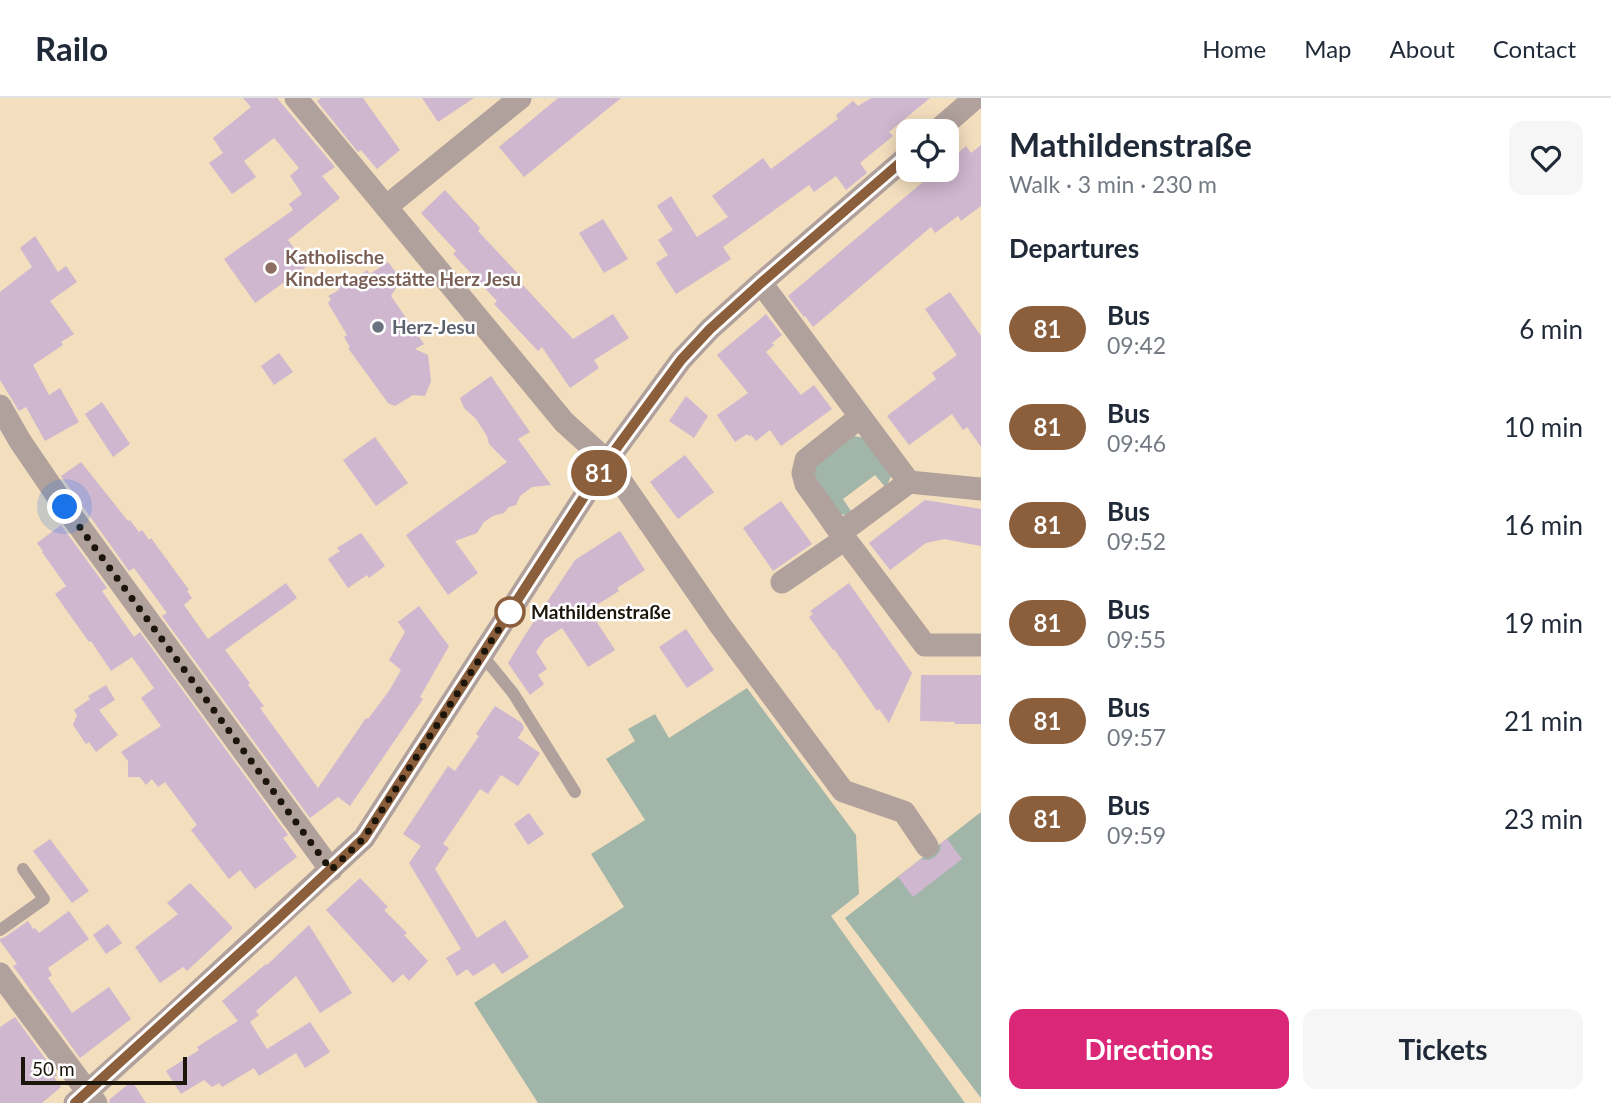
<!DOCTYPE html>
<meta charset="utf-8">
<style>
body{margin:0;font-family:Lato,sans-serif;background:#f6f6f7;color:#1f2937;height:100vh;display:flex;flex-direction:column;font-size:26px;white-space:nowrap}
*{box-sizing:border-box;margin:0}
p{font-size:23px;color:#747a83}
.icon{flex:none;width:38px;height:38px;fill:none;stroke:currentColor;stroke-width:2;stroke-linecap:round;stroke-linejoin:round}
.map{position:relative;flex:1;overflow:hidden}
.panel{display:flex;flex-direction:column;background:#fff;width:630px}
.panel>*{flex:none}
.badge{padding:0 14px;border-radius:23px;font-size:24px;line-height:46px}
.buttons{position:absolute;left:896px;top:21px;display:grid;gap:14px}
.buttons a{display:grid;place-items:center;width:63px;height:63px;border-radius:14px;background:#fff;box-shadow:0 4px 18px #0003;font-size:35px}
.scale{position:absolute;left:21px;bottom:18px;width:166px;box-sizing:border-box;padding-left:7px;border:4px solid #1c1509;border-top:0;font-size:19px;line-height:24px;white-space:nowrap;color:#1c1509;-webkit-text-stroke:5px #fff;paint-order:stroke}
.you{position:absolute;width:35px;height:35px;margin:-18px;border:5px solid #fff;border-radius:50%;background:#1a73e8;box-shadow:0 0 0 10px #1a73e833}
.map>.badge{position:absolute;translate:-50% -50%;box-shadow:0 0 0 4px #fff}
h2{padding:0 28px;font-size:26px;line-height:63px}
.round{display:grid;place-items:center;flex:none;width:74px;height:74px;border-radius:14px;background:#f6f6f7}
.summary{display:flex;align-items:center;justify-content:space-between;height:119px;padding:0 28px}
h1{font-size:33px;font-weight:700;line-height:52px}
.button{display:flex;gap:14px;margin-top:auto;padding:14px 28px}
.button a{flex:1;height:80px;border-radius:14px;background:#db2777;color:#fff;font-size:28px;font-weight:700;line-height:80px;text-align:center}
.button a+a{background:#f6f6f7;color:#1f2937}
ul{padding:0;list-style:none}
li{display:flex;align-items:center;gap:21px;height:98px;padding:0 28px}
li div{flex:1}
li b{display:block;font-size:26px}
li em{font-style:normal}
li .badge{min-width:77px;font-weight:700;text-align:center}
header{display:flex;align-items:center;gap:42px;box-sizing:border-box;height:98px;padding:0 35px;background:#fff;border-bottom:2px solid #e0e1e3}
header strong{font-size:33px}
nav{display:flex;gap:38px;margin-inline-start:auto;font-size:24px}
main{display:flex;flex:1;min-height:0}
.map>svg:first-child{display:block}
.green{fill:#a1b5a9}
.building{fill:#ceb7cf}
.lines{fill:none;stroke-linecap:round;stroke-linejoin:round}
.lane{stroke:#b1a19d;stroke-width:12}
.street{stroke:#b1a19d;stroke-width:23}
.line-casing{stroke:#fff;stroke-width:16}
.line{stroke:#8b5e3c;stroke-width:10}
.walk{stroke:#1c1509;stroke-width:7;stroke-dasharray:0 12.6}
.education-dot{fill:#8d6e63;stroke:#fff;stroke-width:2.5}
.worship-dot{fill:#6b7280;stroke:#fff;stroke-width:2.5}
.stop-dot{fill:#fff;stroke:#8b5e3c;stroke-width:3.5}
.labels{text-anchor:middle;stroke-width:5;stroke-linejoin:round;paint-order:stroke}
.education-label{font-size:19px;font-weight:bold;fill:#785e54;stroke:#fff;text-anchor:start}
.worship-label{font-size:19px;font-weight:bold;fill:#5b616d;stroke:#fff;text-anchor:start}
.stop-label{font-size:19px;font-weight:bold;fill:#1c1509;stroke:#fff;text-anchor:start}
</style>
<header>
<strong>Railo</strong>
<nav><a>Home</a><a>Map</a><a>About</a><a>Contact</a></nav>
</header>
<main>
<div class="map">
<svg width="981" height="1005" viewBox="0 0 981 1005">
<rect width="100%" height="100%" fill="#f3debe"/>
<!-- green -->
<path class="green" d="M 854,338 L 865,340 L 891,378 L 886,390 L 875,377 L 843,401 L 853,416 L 846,417 L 838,416 L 814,382 L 812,371 Z
M 747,590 L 856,737 L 859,796 L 831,818 L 965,1005 L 538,1005 L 474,905 L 624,809 L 591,756 L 645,722 L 606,661 L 635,643 L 628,631 L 655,616 L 669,640 Z
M 981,714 L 981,1000 L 845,820 Z"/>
<!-- building -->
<path class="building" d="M 243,0 L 277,0 L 335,69 L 322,78 L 340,100 L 288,142 L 307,168 L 255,205 L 224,161 L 293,112 L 289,106 L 302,96 L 290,78 L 299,70 L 274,40 L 244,63 L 256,79 L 232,96 L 209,65 L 223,55 L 213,40 L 251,9 Z
M 321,0 L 363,0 L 400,52 L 377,71 L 361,52 L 358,54 L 317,3 Z
M 422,0 L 474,0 L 438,24 Z
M 558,0 L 621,0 L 524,79 L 499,49 Z
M 871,0 L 930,0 L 889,34 L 893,38 L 860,65 L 867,75 L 846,92 L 836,78 L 814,94 L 809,87 L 723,149 L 731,161 L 676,196 L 656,165 L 668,157 L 658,142 L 673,132 L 657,108 L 671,98 L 697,139 L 728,119 L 712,98 L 763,60 L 771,71 L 838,21 L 836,17 L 853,3 L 858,8 Z
M 981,47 L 981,108 L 961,123 L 958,118 L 935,135 L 931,129 L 813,229 L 805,218 L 804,219 L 788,198 L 937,72 L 947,72 L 947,64 L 966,48 L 971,55 Z
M 445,92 L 480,130 L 478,133 L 522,180 L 519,183 L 573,241 L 613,216 L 629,240 L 594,262 L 599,270 L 570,290 L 542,249 L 538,253 L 494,206 L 497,203 L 453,156 L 456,153 L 421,115 Z
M 603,121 L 628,161 L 604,175 L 579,135 Z
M 35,138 L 58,174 L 66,168 L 77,184 L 50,203 L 74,236 L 61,244 L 63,247 L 33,267 L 49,297 L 60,290 L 79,324 L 45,343 L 26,309 L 19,313 L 0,282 L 0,194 L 32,169 L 20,150 Z
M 388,164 L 401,181 L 391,198 L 424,246 L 415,251 L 428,257 L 431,283 L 425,298 L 413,297 L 395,308 L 388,305 L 348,250 L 350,249 L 344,239 L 347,237 L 328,205 L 331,201 L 328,198 L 339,192 L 337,189 L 356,177 L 358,179 L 367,172 L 370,176 Z
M 950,194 L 981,238 L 981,349 L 967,329 L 963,332 L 952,316 L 909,347 L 887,318 L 936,281 L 932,275 L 957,257 L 925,211 Z
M 766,216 L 782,237 L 772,245 L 774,247 L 766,254 L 801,297 L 814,287 L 832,311 L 781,348 L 770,332 L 756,343 L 751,337 L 749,338 L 747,336 L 735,344 L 717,317 L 748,295 L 717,257 Z
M 279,255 L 293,274 L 274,287 L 261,268 Z
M 491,278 L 530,334 L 518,341 L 551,387 L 532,389 L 520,398 L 516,407 L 509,409 L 504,415 L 493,418 L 484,424 L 477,435 L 455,443 L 478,475 L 448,497 L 406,437 L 507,364 L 489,346 L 487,338 L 476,321 L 464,310 L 460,300 Z
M 686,298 L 708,318 L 694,340 L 669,323 Z
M 102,304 L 130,346 L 113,359 L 85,316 Z
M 375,339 L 408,385 L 376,408 L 343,362 Z
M 685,357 L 714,394 L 678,421 L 650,384 Z
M 81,364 L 128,423 L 130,422 L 139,434 L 142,432 L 149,442 L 151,440 L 189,492 L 187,493 L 192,500 L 184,507 L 208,541 L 286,485 L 297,500 L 225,552 L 250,585 L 248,587 L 264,608 L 260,610 L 318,690 L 366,620 L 368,621 L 389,593 L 401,572 L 389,562 L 405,534 L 398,524 L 419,508 L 449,548 L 420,599 L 423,601 L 350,708 L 338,699 L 310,720 L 162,518 L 167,515 L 134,470 L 129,473 L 61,378 Z
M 925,402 L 981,411 L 981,448 L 944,441 L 926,445 L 890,472 L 869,445 Z
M 781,403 L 812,446 L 773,473 L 743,430 Z
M 61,427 L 107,490 L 102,493 L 134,539 L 140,534 L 288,737 L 283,740 L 297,759 L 255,791 L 240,772 L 229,781 L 191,732 L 197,727 L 165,684 L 158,689 L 152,681 L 146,687 L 140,679 L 128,679 L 128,663 L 121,654 L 161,628 L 141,600 L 154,590 L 132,559 L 111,573 L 91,543 L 89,544 L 55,496 L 66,488 L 42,454 L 43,453 L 37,445 Z
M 620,433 L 645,472 L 617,490 L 619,493 L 589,512 L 615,552 L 588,569 L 562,530 L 545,541 L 536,554 L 547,571 L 538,577 L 544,586 L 530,597 L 508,565 L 525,537 L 575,462 Z
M 361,435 L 385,468 L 369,480 L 367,477 L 348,490 L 328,461 L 340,453 L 337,450 Z
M 849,485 L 912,575 L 889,625 L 879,611 L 877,613 L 834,551 L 833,552 L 809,519 L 813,516 L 810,513 Z
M 686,531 L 714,572 L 687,590 L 659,549 Z
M 921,577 L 981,577 L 981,626 L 955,626 L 955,624 L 920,623 Z
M 106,587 L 115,602 L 99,612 L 118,637 L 96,654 L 89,644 L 86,646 L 73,627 L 77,617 L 74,612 L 90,601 L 94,607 L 88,598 Z
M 495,608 L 522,625 L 524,630 L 518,640 L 540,655 L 518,688 L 501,677 L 488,696 L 480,691 L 443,746 L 449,750 L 435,771 L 477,840 L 505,822 L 529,859 L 502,876 L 494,865 L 473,878 L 467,871 L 457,878 L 446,860 L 461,851 L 409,765 L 421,748 L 403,736 L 448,668 L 455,673 L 479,638 L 476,636 Z
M 529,715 L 544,736 L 528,747 L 514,726 Z
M 50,741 L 89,793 L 72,805 L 33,753 Z
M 947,741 L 962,761 L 913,799 L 898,779 L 921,761 L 929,762 L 935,759 L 940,753 L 941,745 Z
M 360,780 L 388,809 L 384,812 L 407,835 L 404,837 L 428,863 L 409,883 L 403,876 L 393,885 L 326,812 Z
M 190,785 L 233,830 L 187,873 L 183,869 L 160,885 L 135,849 L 178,816 L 167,805 Z
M 69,813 L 89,841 L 48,870 L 52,877 L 48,880 L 72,915 L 109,889 L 131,921 L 80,960 L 13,868 L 17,866 L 0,843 L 0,841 L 5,839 L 28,823 L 33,831 L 35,830 L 39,835 Z
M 108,826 L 122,845 L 106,856 L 93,837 Z
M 309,827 L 352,895 L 320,915 L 296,878 L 256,913 L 259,917 L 250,924 L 267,951 L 310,924 L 330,954 L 305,970 L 296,955 L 259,978 L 254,970 L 222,989 L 219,985 L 212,989 L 204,982 L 181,996 L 166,973 L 199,952 L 197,949 L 238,923 L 222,903 L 266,866 L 267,867 Z
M 15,919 L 57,977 L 54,979 L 61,989 L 42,1005 L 0,1005 L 0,929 Z
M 132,983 L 146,1005 L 110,1005 L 109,1002 Z"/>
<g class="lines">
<!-- lane -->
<path class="lane" d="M 482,557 L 513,595 L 575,694
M 0,832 L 44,801 L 23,771"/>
<!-- street -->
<path class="street" d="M 296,0 L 564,324 L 607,363 L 720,527 L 843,693 L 904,714 L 927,748
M 937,33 L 975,0
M 386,109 L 520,0
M 761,185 L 909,384
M 0,308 L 20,343 L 65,409 L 331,772
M 860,319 L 806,362 L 803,375 L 806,386 L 845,441 L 925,547 L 981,547
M 840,435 L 909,384 L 981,391
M 782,484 L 845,441
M 0,876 L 96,1005
M 75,1005 L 177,913 L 364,740 L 607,363 L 681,262 L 710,231 L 761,185 L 908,58"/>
</g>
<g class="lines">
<!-- line casing -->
<g class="line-casing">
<path id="line" d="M 75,1005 L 273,825 L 364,740 L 607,363 L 681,262 L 710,231 L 761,185 L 908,58"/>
</g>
<!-- line -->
<use href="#line" class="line"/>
<!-- walk -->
<path class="walk" d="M 65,409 L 331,772 L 364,740 L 510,514"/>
</g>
<!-- markers -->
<circle class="education-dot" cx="271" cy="170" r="7"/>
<circle class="worship-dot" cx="378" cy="229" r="7"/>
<circle class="stop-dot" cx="510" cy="514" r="14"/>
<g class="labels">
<!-- education labels -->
<g class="education-label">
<text x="285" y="166">Katholische<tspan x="285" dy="22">Kindertagesstätte Herz Jesu</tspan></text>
</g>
<!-- worship labels -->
<g class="worship-label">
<text x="392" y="236">Herz-Jesu</text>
</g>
<!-- stop labels -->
<g class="stop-label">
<text x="531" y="521">Mathildenstraße</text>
</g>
</g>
</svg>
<div class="buttons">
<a><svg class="icon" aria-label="locate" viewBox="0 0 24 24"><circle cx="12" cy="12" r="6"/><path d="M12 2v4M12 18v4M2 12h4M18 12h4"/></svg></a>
</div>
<div class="scale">50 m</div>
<div class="you" style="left:65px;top:409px"></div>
<b class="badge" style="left:599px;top:375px;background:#8b5e3c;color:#fff">81</b>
</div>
<section class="panel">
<div class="summary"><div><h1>Mathildenstraße</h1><p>Walk · 3 min · 230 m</p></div><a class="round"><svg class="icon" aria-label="heart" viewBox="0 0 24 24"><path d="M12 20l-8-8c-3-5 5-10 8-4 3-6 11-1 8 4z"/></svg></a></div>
<h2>Departures</h2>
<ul>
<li><span class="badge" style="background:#8b5e3c;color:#fff">81</span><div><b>Bus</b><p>09:42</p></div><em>6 min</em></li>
<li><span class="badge" style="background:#8b5e3c;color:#fff">81</span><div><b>Bus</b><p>09:46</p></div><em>10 min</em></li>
<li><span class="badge" style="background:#8b5e3c;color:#fff">81</span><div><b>Bus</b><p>09:52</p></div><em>16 min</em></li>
<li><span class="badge" style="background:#8b5e3c;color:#fff">81</span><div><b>Bus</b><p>09:55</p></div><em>19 min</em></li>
<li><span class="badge" style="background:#8b5e3c;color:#fff">81</span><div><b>Bus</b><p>09:57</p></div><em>21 min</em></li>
<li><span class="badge" style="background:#8b5e3c;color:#fff">81</span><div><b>Bus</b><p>09:59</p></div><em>23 min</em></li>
</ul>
<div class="button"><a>Directions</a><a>Tickets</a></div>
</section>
</main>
